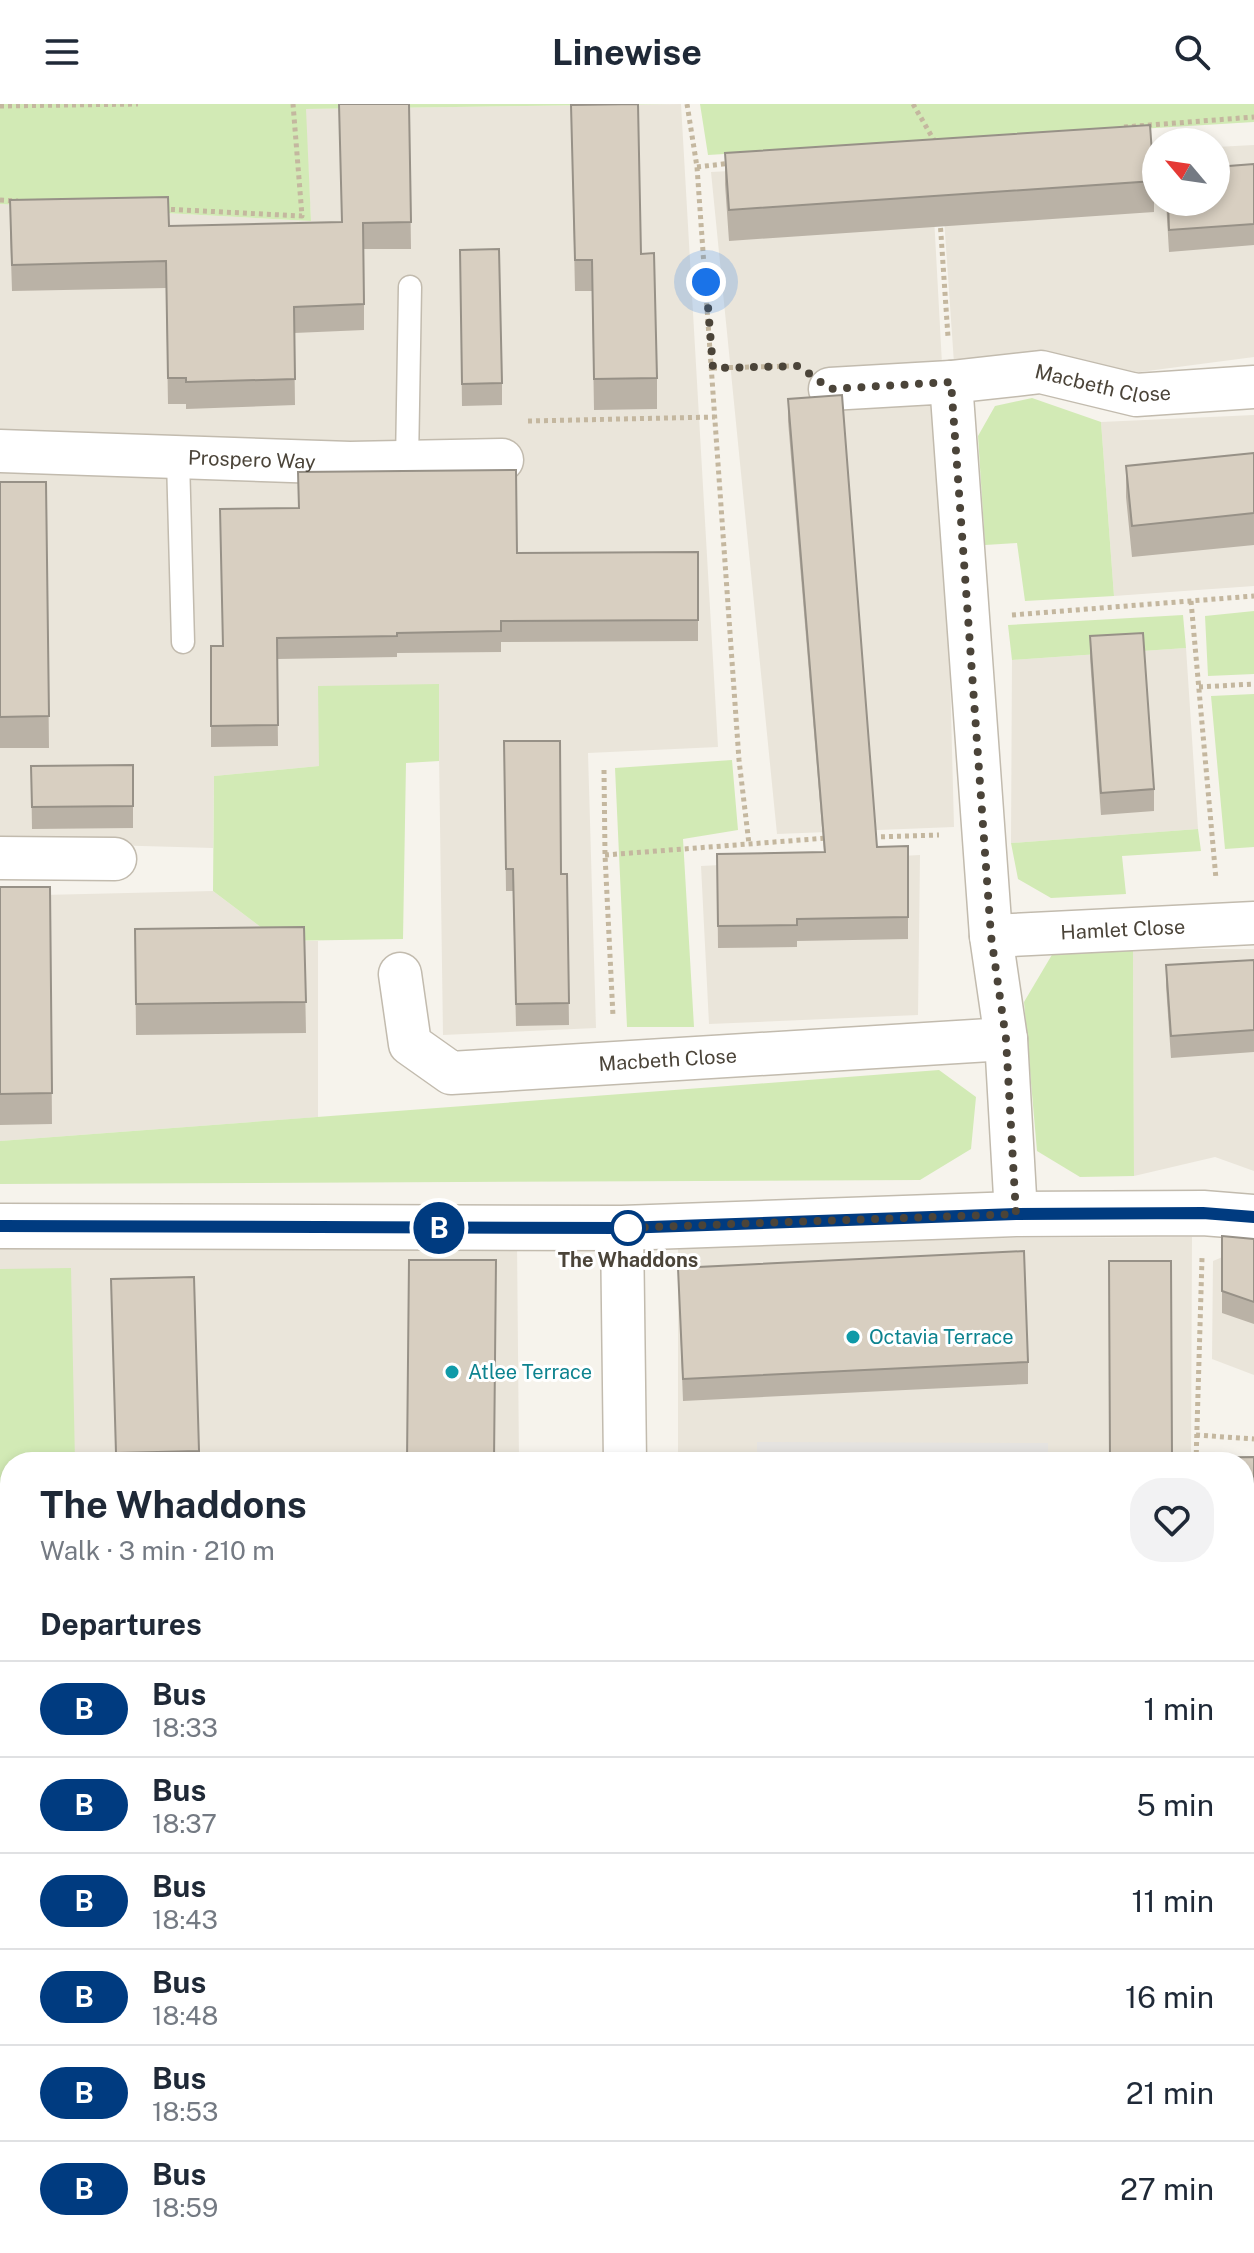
<!DOCTYPE html>
<meta charset="utf-8">
<style>
body{margin:0;font-family:"Public Sans",sans-serif;background:#f2f2f3;color:#1f2937;height:100vh;display:flex;flex-direction:column;font-size:30px;white-space:nowrap}
*{box-sizing:border-box;margin:0}
p{font-size:26px;color:#747a83}
.icon{flex:none;width:44px;height:44px;fill:none;stroke:currentColor;stroke-width:2;stroke-linecap:round;stroke-linejoin:round}
.map{position:relative;flex:1;overflow:hidden}
.drawer{position:absolute;left:0px;top:1348px;width:1254px;height:802px;display:flex;flex-direction:column;background:#fff;border-radius:32px 32px 0 0;box-shadow:0 4px 12px #0003}
.drawer>*{flex:none}
.badge{padding:0 16px;border-radius:26px;font-size:28px;line-height:52px}
.needle{width:52px;rotate:299deg}
.fabs{position:absolute;left:1142px;top:24px;display:grid;gap:16px}
.fabs a{display:grid;place-items:center;width:88px;height:88px;border-radius:50%;background:#fff;box-shadow:0 4px 12px #0003;font-size:40px}
.you{position:absolute;width:40px;height:40px;margin:-20px;border:6px solid #fff;border-radius:50%;background:#1a73e8;box-shadow:0 0 0 12px #1a73e833}
.map>.badge{position:absolute;translate:-50% -50%;box-shadow:0 0 0 4px #fff}
h2{padding:0 40px;font-size:30px;line-height:72px}
.round{display:grid;place-items:center;flex:none;width:84px;height:84px;border-radius:32px;background:#f2f2f3}
.headline{display:flex;align-items:center;justify-content:space-between;height:136px;padding:0 40px}
h1{font-size:38px;font-weight:700;line-height:60px}
ul{padding:0;list-style:none}
li{display:flex;align-items:center;gap:24px;height:96px;padding:0 40px;border-top:2px solid #e0e1e3}
li div{flex:1}
li b{display:block;font-size:30px}
li em{font-style:normal}
li .badge{min-width:88px;font-weight:700;text-align:center}
header{display:flex;justify-content:space-between;align-items:center;height:104px;padding:0 40px;background:#fff;font-size:36px;font-weight:700}
.map>svg:first-child{display:block}
.residential{fill:#eae5da}
.green{fill:#d2eab5}
.parking{fill:#e5e3e0}
.lines{fill:none;stroke-linecap:round;stroke-linejoin:round}
.service-casing{stroke:#c2bbae;stroke-width:25}
.minor-casing{stroke:#c2bbae;stroke-width:45}
.tertiary-casing{stroke:#c2bbae;stroke-width:47}
.path{stroke:#c4b79f;stroke-width:5;stroke-dasharray:4 4;stroke-linecap:butt}
.service{stroke:#fff;stroke-width:22}
.minor{stroke:#fff;stroke-width:42}
.tertiary{stroke:#fff;stroke-width:44}
.wall{fill:#bab2a6}
.building{fill:#d8cfc1;stroke:#979187;stroke-width:2}
.line-casing{stroke:#fff;stroke-width:18}
.line{stroke:#003b80;stroke-width:12}
.walk{stroke:#4b4439;stroke-width:8;stroke-dasharray:0 14.4}
.stop-dot{fill:#fff;stroke:#003b80;stroke-width:4}
.culture-dot{fill:#0f9aa8;stroke:#fff;stroke-width:3}
.labels{text-anchor:middle;stroke-width:6;stroke-linejoin:round;paint-order:stroke}
.street-label{font-size:20px;fill:#4b4439;stroke:#fff}
.stop-label{font-size:20px;font-weight:bold;fill:#4b4439;stroke:#fff}
.culture-label{font-size:20px;fill:#0d838f;stroke:#fff;text-anchor:start}
</style>
<header><svg class="icon" aria-label="menu" viewBox="0 0 24 24"><path d="M4 6h16M4 12h16M4 18h16"/></svg>Linewise<svg class="icon" aria-label="search" viewBox="0 0 24 24"><circle cx="10" cy="10" r="6"/><path d="M15 15l6 6"/></svg></header>
<div class="map">
<svg width="1254" height="2149" viewBox="0 0 1254 2149">
<rect width="100%" height="100%" fill="#f6f3ec"/>
<!-- residential -->
<path class="residential" d="M 681,0 L 718,643 L 588,649 L 596,924 L 443,931 L 438,580 L 319,662 L 214,672 L 213,744 L 0,738 L 0,100 L 311,117 L 305,5 Z
M 1254,41 L 1254,253 L 1132,269 L 954,259 L 940,57 L 1156,46 L 1156,98 L 1216,98 L 1216,43 Z
M 931,57 L 942,260 L 954,723 L 777,730 L 711,68 Z
M 1254,311 L 1254,482 L 1114,492 L 1101,318 Z
M 1186,544 L 1198,725 L 1011,739 L 1012,556 Z
M 920,751 L 918,911 L 709,920 L 701,762 Z
M 213,787 L 279,837 L 318,837 L 318,1013 L 0,1037 L 0,792 Z
M 1133,845 L 1254,845 L 1254,1067 L 1215,1053 L 1134,1072 Z
M 1192,1133 L 1191,1358 L 1048,1358 L 1047,1339 L 757,1339 L 757,1358 L 678,1358 L 678,1136 Z
M 517,1137 L 519,1358 L 10,1358 L 10,2140 L 587,2140 L 587,2149 L 0,2149 L 0,1140 Z
M 1232,1149 L 1254,1149 L 1254,1271 L 1212,1255 L 1213,1157 Z
M 1244,1365 L 1254,1366 L 1254,1855 L 1244,1855 Z
M 1244,1961 L 1254,1961 L 1254,2149 L 675,2149 L 674,2140 L 1244,2140 Z"/>
<!-- green -->
<path class="green" d="M 0,0 L 670,0 L 306,5 L 311,117 L 0,100 Z
M 700,0 L 1254,0 L 1254,18 L 708,51 Z
M 1032,294 L 1101,318 L 1114,492 L 1025,497 L 1017,439 L 985,441 L 978,332 L 995,302 Z
M 1254,507 L 1254,570 L 1208,572 L 1205,512 Z
M 1183,511 L 1186,544 L 1012,556 L 1008,521 Z
M 439,580 L 439,657 L 406,659 L 403,835 L 279,837 L 213,787 L 214,672 L 319,662 L 318,582 Z
M 1254,590 L 1254,743 L 1225,745 L 1211,592 Z
M 732,656 L 738,726 L 683,735 L 694,923 L 627,923 L 615,664 Z
M 1198,725 L 1201,747 L 1122,752 L 1126,790 L 1051,794 L 1018,775 L 1011,739 Z
M 1133,845 L 1134,1072 L 1080,1073 L 1037,1047 L 1024,898 L 1053,849 Z
M 939,966 L 976,993 L 971,1045 L 920,1076 L 0,1080 L 0,1037 Z
M 71,1164 L 75,1358 L 10,1358 L 10,1422 L 0,1422 L 0,1165 Z
M 10,1773 L 10,1925 L 0,1925 L 0,1774 Z"/>
<!-- parking -->
<path class="parking" d="M 757,1338 L 1048,1339 L 1048,1358 L 757,1358 Z"/>
<g class="lines">
<!-- service casing -->
<g class="service-casing">
<path id="service" d="M 178,355 L 183,538
M 407,359 L 410,183"/>
</g>
<!-- minor casing -->
<g class="minor-casing">
<g id="minor">
<path id="s1" d="M 951,278 L 1041,268 L 1136,291 L 1254,283"/>
<path d="M 830,285 L 951,278 L 991,832 L 1006,935 L 1016,1110"/>
<path id="s2" d="M 0,347 L 350,359 L 502,356"/>
<path d="M 0,754 L 115,755"/>
<path id="s3" d="M 991,832 L 1254,819"/>
<path id="s4" d="M 400,870 L 410,940 L 451,969 L 1006,935"/>
<path d="M 622,1124 L 625,1358"/>
<path d="M 637,2140 L 638,2149"/>
</g>
</g>
<!-- tertiary casing -->
<g class="tertiary-casing">
<path id="tertiary" d="M 0,1122 L 622,1124 L 1016,1110 L 1203,1109 L 1254,1113"/>
</g>
<!-- path -->
<path class="path" d="M 687,0 L 697,63 L 739,656 L 749,740
M 913,0 L 935,38
M 0,2 L 138,0
M 1124,23 L 1254,13
M 697,63 L 732,59
M 0,96 L 18,97
M 163,105 L 302,112 L 293,0
M 940,116 L 948,233
M 713,264 L 792,262
M 528,317 L 715,313
M 1191,497 L 1216,775
M 1012,511 L 1254,492
M 1199,583 L 1254,580
M 604,666 L 605,751 L 613,912
M 873,733 L 939,731
M 605,751 L 827,734
M 1196,1331 L 1254,1335
M 1196,1358 L 1202,1154
M 0,1770 L 10,1769
M 0,1934 L 10,1934
M 1244,1952 L 1254,1951
M 145,2149 L 145,2140"/>
<!-- service -->
<use href="#service" class="service"/>
<!-- minor -->
<use href="#minor" class="minor"/>
<!-- tertiary -->
<use href="#tertiary" class="tertiary"/>
</g>
<!-- wall -->
<path class="wall" d="M 409,0 L 411,145 L 364,145 L 364,226 L 294,229 L 295,301 L 186,305 L 186,300 L 168,300 L 166,184 L 12,187 L 10,123 L 169,122 L 341,118 Z
M 571,1 L 641,150 L 657,274 L 657,305 L 594,306 L 592,187 L 575,187 Z
M 725,49 L 1154,77 L 1154,108 L 729,137 L 725,80 Z
M 1254,60 L 1254,141 L 1169,148 L 1166,98 L 1216,98 Z
M 460,146 L 502,279 L 502,301 L 462,302 Z
M 788,295 L 877,743 L 908,742 L 908,835 L 797,837 L 797,843 L 718,844 L 717,750 L 824,748 L 788,317 Z
M 1254,349 L 1254,441 L 1132,453 L 1126,393 L 1126,362 Z
M 0,378 L 46,378 L 49,644 L 0,644 Z
M 698,448 L 698,537 L 501,538 L 501,548 L 397,549 L 397,553 L 277,555 L 278,642 L 211,643 L 211,542 L 223,542 L 517,449 Z
M 1090,532 L 1154,685 L 1154,707 L 1101,711 L 1090,554 Z
M 504,637 L 561,770 L 567,770 L 569,921 L 516,922 L 513,787 L 506,787 Z
M 133,661 L 133,724 L 32,725 L 31,662 Z
M 0,783 L 50,783 L 52,1020 L 0,1021 Z
M 304,823 L 306,929 L 136,931 L 135,826 Z
M 1254,856 L 1254,948 L 1171,954 L 1166,882 L 1166,861 Z
M 1222,1132 L 1254,1135 L 1254,1220 L 1222,1209 Z
M 678,1164 L 1028,1258 L 1028,1280 L 683,1297 Z
M 194,1173 L 199,1358 L 116,1358 L 111,1175 Z
M 1254,1353 L 1254,1462 L 1244,1462 L 1244,1358 L 1172,1354 Z
M 0,1466 L 10,1466 L 10,1552 L 0,1552 Z
M 1244,1614 L 1254,1614 L 1254,1846 L 1244,1846 Z
M 0,1663 L 10,1663 L 10,1749 L 0,1749 Z
M 1244,1963 L 1254,1963 L 1254,2044 L 1244,2044 Z
M 0,1975 L 10,1975 L 10,2051 L 0,2051 Z"/>
<!-- building -->
<path class="building" d="M 339,0 L 409,0 L 411,118 L 363,119 L 364,200 L 294,203 L 295,275 L 186,278 L 186,274 L 168,274 L 166,157 L 12,161 L 10,96 L 168,93 L 169,122 L 342,118 Z
M 638,0 L 641,150 L 654,149 L 657,274 L 594,275 L 592,156 L 575,156 L 571,1 Z
M 1150,21 L 1154,77 L 729,106 L 725,49 Z
M 1254,60 L 1254,120 L 1169,126 L 1168,98 L 1216,98 L 1216,63 Z
M 499,145 L 502,279 L 462,280 L 460,146 Z
M 842,291 L 877,743 L 908,742 L 908,813 L 797,815 L 797,821 L 718,822 L 717,750 L 825,748 L 788,295 Z
M 1254,349 L 1254,409 L 1132,422 L 1126,362 Z
M 516,366 L 517,449 L 698,448 L 698,516 L 501,517 L 501,527 L 397,529 L 397,532 L 277,534 L 278,621 L 211,622 L 211,542 L 223,542 L 220,405 L 299,404 L 298,368 Z
M 0,378 L 46,378 L 49,612 L 0,613 Z
M 1143,529 L 1154,685 L 1101,689 L 1090,532 Z
M 504,637 L 560,637 L 561,770 L 567,770 L 569,899 L 516,900 L 513,765 L 506,765 Z
M 133,661 L 133,702 L 32,703 L 31,662 Z
M 0,783 L 50,783 L 52,989 L 0,990 Z
M 304,823 L 306,898 L 136,900 L 135,825 Z
M 1254,856 L 1254,926 L 1171,932 L 1166,861 Z
M 1222,1132 L 1254,1135 L 1254,1198 L 1222,1187 Z
M 1024,1147 L 1028,1258 L 683,1275 L 678,1164 Z
M 409,1156 L 496,1156 L 494,1358 L 407,1358 Z
M 1109,1157 L 1171,1157 L 1172,1354 L 1254,1353 L 1254,1440 L 1244,1440 L 1244,1358 L 1110,1358 Z
M 194,1173 L 199,1347 L 116,1349 L 111,1175 Z
M 0,1466 L 10,1466 L 10,1531 L 0,1531 Z
M 1244,1614 L 1254,1614 L 1254,1824 L 1244,1824 Z
M 0,1663 L 10,1663 L 10,1728 L 0,1728 Z
M 1244,1963 L 1254,1963 L 1254,2023 L 1244,2022 Z
M 0,1975 L 10,1975 L 10,2029 L 0,2030 Z
M 418,2140 L 571,2140 L 571,2149 L 214,2149 L 214,2141 L 418,2142 Z"/>
<g class="lines">
<!-- line casing -->
<g class="line-casing">
<path id="line" d="M 0,1122 L 622,1124 L 1016,1110 L 1203,1109 L 1254,1113"/>
</g>
<!-- line -->
<use href="#line" class="line"/>
<!-- walk -->
<path class="walk" d="M 628,1124 L 622,1124 L 1016,1110 L 1006,935 L 991,832 L 951,278 L 830,285 L 799,262 L 713,264 L 706,178"/>
</g>
<!-- markers -->
<circle class="stop-dot" cx="628" cy="1124" r="16"/>
<g class="culture-dot">
<circle cx="853" cy="1233" r="8"/>
<circle cx="452" cy="1268" r="8"/>
</g>
<g class="labels">
<!-- street labels -->
<g class="street-label">
<text dy="7" stroke="none"><textPath href="#s1" startOffset="154">Macbeth Close</textPath></text>
<text dy="7" stroke="none"><textPath href="#s2" startOffset="252">Prospero Way</textPath></text>
<text dy="7" stroke="none"><textPath href="#s3" startOffset="132">Hamlet Close</textPath></text>
<text dy="7" stroke="none"><textPath href="#s4" startOffset="338">Macbeth Close</textPath></text>
</g>
<!-- stop labels -->
<g class="stop-label">
<text x="628" y="1163">The Whaddons</text>
</g>
<!-- culture labels -->
<g class="culture-label">
<text x="869" y="1240">Octavia Terrace</text>
<text x="468" y="1275">Atlee Terrace</text>
</g>
</g>
</svg>
<div class="fabs">
<a><svg class="needle" viewBox="-14 -14 28 28"><path d="M0-13l5 13h-10z" fill="#e53935"/><path d="M0 13l5-13h-10z" fill="#747a83"/></svg></a>
</div>
<div class="you" style="left:706px;top:178px"></div>
<b class="badge" style="left:439px;top:1124px;background:#003b80;color:#fff">B</b>
<section class="drawer">
<div class="headline"><div><h1>The Whaddons</h1><p>Walk · 3 min · 210 m</p></div><a class="round"><svg class="icon" aria-label="heart" viewBox="0 0 24 24"><path d="M12 20l-8-8c-3-5 5-10 8-4 3-6 11-1 8 4z"/></svg></a></div>
<h2>Departures</h2>
<ul>
<li><span class="badge" style="background:#003b80;color:#fff">B</span><div><b>Bus</b><p>18:33</p></div><em>1 min</em></li>
<li><span class="badge" style="background:#003b80;color:#fff">B</span><div><b>Bus</b><p>18:37</p></div><em>5 min</em></li>
<li><span class="badge" style="background:#003b80;color:#fff">B</span><div><b>Bus</b><p>18:43</p></div><em>11 min</em></li>
<li><span class="badge" style="background:#003b80;color:#fff">B</span><div><b>Bus</b><p>18:48</p></div><em>16 min</em></li>
<li><span class="badge" style="background:#003b80;color:#fff">B</span><div><b>Bus</b><p>18:53</p></div><em>21 min</em></li>
<li><span class="badge" style="background:#003b80;color:#fff">B</span><div><b>Bus</b><p>18:59</p></div><em>27 min</em></li>
</ul>
</section>
</div>
